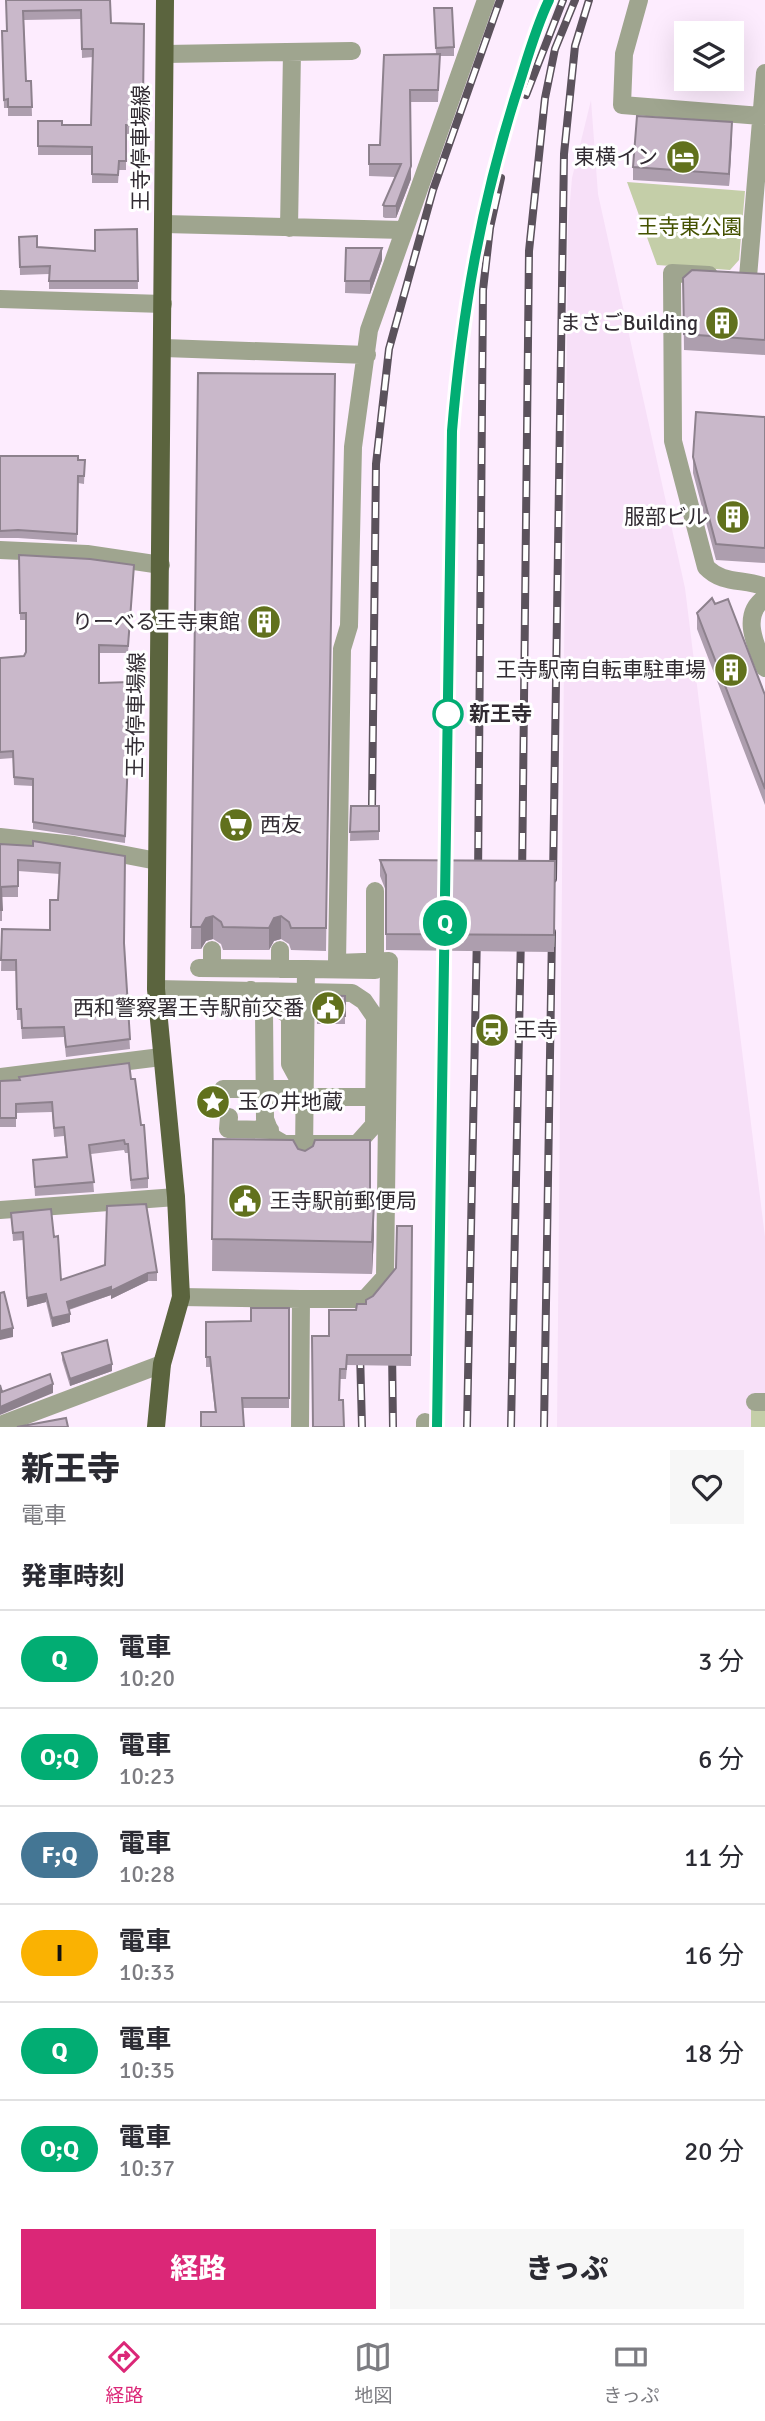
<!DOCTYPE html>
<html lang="ja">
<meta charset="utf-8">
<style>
body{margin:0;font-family:Signika,"Noto Sans JP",sans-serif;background:#f7f7f7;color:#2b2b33;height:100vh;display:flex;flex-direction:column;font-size:26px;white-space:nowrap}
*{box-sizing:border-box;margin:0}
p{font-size:23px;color:#7c7c81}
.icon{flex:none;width:38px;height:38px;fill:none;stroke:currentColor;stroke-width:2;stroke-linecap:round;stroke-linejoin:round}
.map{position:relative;height:1427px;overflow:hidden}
.side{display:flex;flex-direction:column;background:#fff;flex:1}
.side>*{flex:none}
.badge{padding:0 14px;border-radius:23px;font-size:24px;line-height:46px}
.fabs{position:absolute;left:674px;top:21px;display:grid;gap:14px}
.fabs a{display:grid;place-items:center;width:70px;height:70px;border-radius:0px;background:#fff;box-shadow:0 7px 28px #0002;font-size:35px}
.map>.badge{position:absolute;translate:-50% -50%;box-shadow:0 0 0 4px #fff}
h2{padding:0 21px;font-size:26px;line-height:63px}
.round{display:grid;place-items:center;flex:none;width:74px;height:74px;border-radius:0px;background:#f7f7f7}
.head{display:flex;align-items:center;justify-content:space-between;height:119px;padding:0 21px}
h1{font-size:33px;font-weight:800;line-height:52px}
.cta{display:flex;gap:14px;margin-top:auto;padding:14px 21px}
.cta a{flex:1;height:80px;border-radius:0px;background:#db2777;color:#fff;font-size:28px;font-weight:800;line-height:80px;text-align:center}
.cta a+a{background:#f7f7f7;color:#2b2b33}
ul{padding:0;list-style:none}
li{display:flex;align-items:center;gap:21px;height:98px;padding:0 21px;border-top:2px solid #e1e1e2}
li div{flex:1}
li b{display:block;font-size:26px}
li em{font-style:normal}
li .badge{min-width:77px;font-weight:700;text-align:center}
.tabs{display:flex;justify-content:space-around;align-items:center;height:98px;border-top:2px solid #e1e1e2;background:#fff;font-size:19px;color:#7c7c81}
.tabs a{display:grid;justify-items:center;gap:4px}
.tabs .active{color:#db2777}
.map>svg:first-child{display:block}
.built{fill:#f7e0f8}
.green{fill:#c4cea8}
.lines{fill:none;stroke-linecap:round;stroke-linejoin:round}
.minor{stroke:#9fa58f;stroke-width:18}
.major{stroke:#5b643e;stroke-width:18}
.rail-casing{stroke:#5b525c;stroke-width:8}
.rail{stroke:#fff;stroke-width:5;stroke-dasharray:16;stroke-linecap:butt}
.wall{fill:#ad9eae}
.shaded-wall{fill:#8d818d}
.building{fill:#c9b8ca;stroke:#8d818d;stroke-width:2}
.line-casing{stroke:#fff;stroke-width:16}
.line{stroke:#02ad73;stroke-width:10}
.stop-dot{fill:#fff;stroke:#02ad73;stroke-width:3.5}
.labels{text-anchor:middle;stroke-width:6;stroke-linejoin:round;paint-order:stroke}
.street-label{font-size:21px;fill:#312b32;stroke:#fff}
.poi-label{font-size:21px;fill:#312b32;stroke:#fff;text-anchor:end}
.park-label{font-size:21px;fill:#455200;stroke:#fff}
.stop-label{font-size:21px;font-weight:bold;fill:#312b32;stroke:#fff;text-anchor:start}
</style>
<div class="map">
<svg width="765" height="1427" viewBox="0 0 765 1427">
<rect width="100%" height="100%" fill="#fdecfe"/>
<!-- built -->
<path class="built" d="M 591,100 L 598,194 L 685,588 L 765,1237 L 765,1395 L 751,1396 L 751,1427 L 557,1427 L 568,225 L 572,178 Z"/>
<!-- green -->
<path class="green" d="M 627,182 L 745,191 L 739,260 L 730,270 L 657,265 Z
M 751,1408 L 765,1408 L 765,1427 L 751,1427 Z"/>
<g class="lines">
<!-- minor -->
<path class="minor" d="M 639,0 L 624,54 L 622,105 L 761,116
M 165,54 L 352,51
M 164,224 L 403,230
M 289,228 L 292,52
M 709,275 L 672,273 L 673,441 L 706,567 C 723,585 744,578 765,587
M 748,277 L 765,73
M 0,299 L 163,304
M 164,348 L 367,355
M 0,550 L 87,554 L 161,565
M 765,598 C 740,615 756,646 765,668
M 0,837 L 74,845 L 157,861
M 199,968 L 306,969 L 304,1155
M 212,968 L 212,950
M 280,969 L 280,950
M 306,969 L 375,970 L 375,891
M 156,989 L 352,993 L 364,1001 L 375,1017 L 374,1125 L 357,1144 L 284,1144 L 272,1137 L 265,1119 L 264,1011 L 251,990
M 257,994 L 290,1016 L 290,1064 L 308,1097 L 374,1097
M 0,1077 L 161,1057
M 223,1089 L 305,1089
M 229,1117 L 228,1129 L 270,1130
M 0,1210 L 176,1197
M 181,1297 L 301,1299 L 300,1427
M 301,1299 L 365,1299 L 385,1277 L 389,961 L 337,963 L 342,649 L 349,626 L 353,447 L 369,330 L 486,0
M 755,1402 L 765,1402
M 0,1425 L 162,1364
M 425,1427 L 425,1422"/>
<!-- major -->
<path class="major" d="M 156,1427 L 162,1364 L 181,1297 L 176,1197 L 156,989 L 165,0"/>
<!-- rail casing -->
<g class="rail-casing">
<path id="rail" d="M 526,95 L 563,0
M 372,806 L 376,464 L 389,349 L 433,190 L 500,0
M 553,879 L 564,154 L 575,46 L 589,0
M 478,880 L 483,290 L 490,228 L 501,178
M 445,881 L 452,431 L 462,324 L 496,157 L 549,0
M 522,881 L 529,251 L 545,98 L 555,49 L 575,0
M 392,1349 L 393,1427
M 360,1352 L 362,1427
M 437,1427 L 445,930
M 467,1427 L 477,933
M 511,1427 L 521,934
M 544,1427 L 552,932"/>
</g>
<!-- rail -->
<use href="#rail" class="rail"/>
</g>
<!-- wall -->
<path class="wall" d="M 6,0 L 110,0 L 111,23 L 144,24 L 143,110 L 133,110 L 132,134 L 126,134 L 126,170 L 119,170 L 118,183 L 92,183 L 92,155 L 38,155 L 38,121 L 62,125 L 91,125 L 93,57 L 82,58 L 81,19 L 24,20 L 26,81 L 31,81 L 32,116 L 8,116 L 8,108 L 4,108 L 2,31 L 6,31 Z
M 434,17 L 454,47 L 454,56 L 440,56 L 438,102 L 410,102 L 411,179 L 396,218 L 385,218 L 383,217 L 383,205 L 395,177 L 369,176 L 369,164 L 380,145 L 384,55 L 436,54 Z
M 732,135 L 729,186 L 633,180 L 633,167 Z
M 137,229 L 138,289 L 49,289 L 49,274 L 20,275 L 19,237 L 37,247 L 95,251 Z
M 346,248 L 382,260 L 370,294 L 345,293 Z
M 765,274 L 765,355 L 684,350 L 683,278 Z
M 198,373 L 335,374 L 326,951 L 291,950 L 289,944 L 281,939 L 274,941 L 269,950 L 223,950 L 221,944 L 213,939 L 206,941 L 201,949 L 191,949 Z
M 765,417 L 765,563 L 716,560 L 693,473 L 693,457 Z
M 0,456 L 85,460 L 84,484 L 78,483 L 77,542 L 18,538 L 0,538 Z
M 19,555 L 134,565 L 128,653 L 99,653 L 99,683 L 130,682 L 131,763 L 128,763 L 125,843 L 33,829 L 33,786 L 14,785 L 13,758 L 0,759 L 0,658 L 24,656 L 26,652 L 26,620 L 20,620 Z
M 715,604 L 765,695 L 765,805 L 697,629 L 697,613 Z
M 351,806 L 379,806 L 379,840 L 350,841 Z
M 0,844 L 125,856 L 124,945 L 130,1049 L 66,1057 L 64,1037 L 22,1039 L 21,1020 L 17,1020 L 16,971 L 1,971 L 2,929 L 50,930 L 58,900 L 60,874 L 18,871 L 18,897 L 2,897 L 2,921 L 0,921 Z
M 380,860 L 555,861 L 554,952 L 386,950 L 386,891 L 380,876 Z
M 317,995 L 345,996 L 345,1024 L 317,1024 Z
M 131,1079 L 148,1178 L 148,1188 L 131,1189 L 128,1153 L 125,1153 L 124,1150 L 91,1154 L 94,1192 L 35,1196 L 33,1160 L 66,1157 L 64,1136 L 54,1137 L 52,1112 L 16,1113 L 16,1127 L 0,1127 L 0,1081 Z
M 213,1139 L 298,1149 L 370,1203 L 374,1236 L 372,1274 L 212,1271 Z
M 11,1213 L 54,1237 L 61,1280 L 157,1272 L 157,1281 L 148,1281 L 111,1299 L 111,1295 L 69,1310 L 70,1322 L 52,1327 L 46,1302 L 27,1307 L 23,1240 L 13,1241 Z
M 412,1226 L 411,1366 L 347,1365 L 346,1379 L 340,1379 L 340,1400 L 344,1427 L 329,1336 L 356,1310 L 366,1304 L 396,1268 Z
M 289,1308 L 289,1408 L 243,1408 L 244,1427 L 201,1427 L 201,1412 L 215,1412 L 210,1367 L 206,1367 L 206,1322 L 251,1321 Z
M 62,1353 L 112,1371 L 70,1386 L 62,1360 Z"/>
<!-- shaded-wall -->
<path class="shaded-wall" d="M 732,122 L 732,135 L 729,186 L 729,174 Z
M 411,166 L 411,179 L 396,218 L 396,206 Z
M 382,248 L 382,260 L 370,294 L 370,281 Z
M 213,916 L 213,939 L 206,941 L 201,949 L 201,927 L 206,918 Z
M 281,916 L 281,939 L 274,941 L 269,950 L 269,928 L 274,918 Z
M 374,1203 L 374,1236 L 372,1274 L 372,1242 Z
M 148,1273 L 148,1281 L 111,1299 L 111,1291 Z
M 111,1287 L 111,1295 L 67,1310 L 67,1302 Z
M 46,1294 L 46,1302 L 27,1307 L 27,1298 Z
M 70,1314 L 70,1322 L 52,1327 L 52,1318 Z
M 13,1328 L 13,1337 L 0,1340 L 0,1331 Z
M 112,1364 L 112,1371 L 70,1386 L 70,1379 Z
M 53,1384 L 53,1393 L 0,1415 L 0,1407 Z"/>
<!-- building -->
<path class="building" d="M 6,0 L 110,0 L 111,23 L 144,24 L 143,101 L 133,102 L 132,125 L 126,125 L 126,161 L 119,161 L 118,175 L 92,174 L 92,147 L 38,146 L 38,121 L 62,121 L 62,125 L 91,125 L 93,49 L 82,49 L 81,10 L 23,11 L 26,81 L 31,81 L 32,107 L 8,107 L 8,99 L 4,100 L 2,31 L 7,31 Z
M 434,8 L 452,8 L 454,47 L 436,48 Z
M 440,54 L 438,90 L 410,90 L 411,166 L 396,206 L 385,206 L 383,205 L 401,164 L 369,164 L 369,145 L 380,145 L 384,55 Z
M 637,116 L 732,122 L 729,174 L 633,167 Z
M 137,229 L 138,281 L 49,281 L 50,266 L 20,267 L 19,237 L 37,236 L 37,247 L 95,251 L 95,230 Z
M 346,248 L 382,248 L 370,281 L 345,281 Z
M 692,270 L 765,274 L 765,340 L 684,334 L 683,278 Z
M 198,373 L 335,374 L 326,928 L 291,928 L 289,922 L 281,916 L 274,918 L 269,928 L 223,927 L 221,922 L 213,916 L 206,918 L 201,927 L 191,927 Z
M 696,412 L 765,417 L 765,548 L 716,544 L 693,457 Z
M 0,456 L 78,456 L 78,460 L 85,460 L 84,476 L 78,476 L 77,534 L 18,530 L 0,531 Z
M 19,555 L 90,559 L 134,565 L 128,646 L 99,645 L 99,683 L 130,682 L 131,756 L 128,756 L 125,836 L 33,822 L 33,779 L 14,777 L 13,751 L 0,752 L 0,658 L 24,656 L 26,652 L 26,613 L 20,613 Z
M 712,598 L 715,604 L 728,599 L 765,695 L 765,789 L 697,613 Z
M 351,806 L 379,806 L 379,831 L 350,832 Z
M 33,841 L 125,856 L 124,943 L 130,1039 L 66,1047 L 64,1027 L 22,1028 L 21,1009 L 17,1009 L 16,960 L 1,960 L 2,929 L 50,930 L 50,900 L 58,900 L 60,863 L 18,860 L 18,886 L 1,887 L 2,910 L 0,910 L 0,844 L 33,846 Z
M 380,860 L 555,861 L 554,935 L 386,934 L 386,875 Z
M 317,995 L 345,996 L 345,1016 L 317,1015 Z
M 129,1063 L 131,1079 L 135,1079 L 141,1125 L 144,1125 L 148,1178 L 131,1180 L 128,1144 L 125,1144 L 124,1140 L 89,1145 L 94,1182 L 35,1187 L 33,1160 L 67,1157 L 64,1127 L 54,1128 L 52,1102 L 16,1104 L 16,1118 L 0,1118 L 0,1081 L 20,1080 L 19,1077 Z
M 213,1139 L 293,1140 L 298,1149 L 305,1151 L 313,1146 L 315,1140 L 370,1140 L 370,1203 L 374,1203 L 372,1242 L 212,1239 Z
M 146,1204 L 157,1272 L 148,1273 L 111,1291 L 111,1287 L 67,1302 L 70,1314 L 52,1318 L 46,1294 L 27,1298 L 23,1232 L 13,1233 L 11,1213 L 51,1209 L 54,1237 L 58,1236 L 61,1280 L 105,1265 L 107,1206 Z
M 397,1226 L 412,1226 L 411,1355 L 347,1355 L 346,1369 L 340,1369 L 339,1400 L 343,1400 L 344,1427 L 313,1427 L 312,1336 L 329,1336 L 329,1310 L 356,1310 L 357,1304 L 366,1304 L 366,1300 L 373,1296 L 396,1268 Z
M 4,1292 L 13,1328 L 0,1331 L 0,1293 Z
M 251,1308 L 289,1308 L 289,1398 L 242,1398 L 244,1427 L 201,1427 L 201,1412 L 216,1412 L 210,1357 L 206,1357 L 206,1322 L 251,1321 Z
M 107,1340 L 112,1364 L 70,1379 L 62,1353 Z
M 50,1374 L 53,1384 L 0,1407 L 0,1385 L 2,1392 Z
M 66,1418 L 68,1427 L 17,1427 Z"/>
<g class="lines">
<!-- line casing -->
<g class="line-casing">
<path id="line" d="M 437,1427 L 452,431 C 462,312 481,204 517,91 C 527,60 535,29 549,0"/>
</g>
<!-- line -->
<use href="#line" class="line"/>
</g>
<!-- icons -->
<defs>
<g id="hotel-disc" transform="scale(1.75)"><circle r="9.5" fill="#61711d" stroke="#fff"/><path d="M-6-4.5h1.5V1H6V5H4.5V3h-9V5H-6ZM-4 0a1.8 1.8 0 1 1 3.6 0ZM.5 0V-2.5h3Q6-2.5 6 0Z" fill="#fff"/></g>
<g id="building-disc" transform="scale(1.75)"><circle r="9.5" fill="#61711d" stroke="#fff"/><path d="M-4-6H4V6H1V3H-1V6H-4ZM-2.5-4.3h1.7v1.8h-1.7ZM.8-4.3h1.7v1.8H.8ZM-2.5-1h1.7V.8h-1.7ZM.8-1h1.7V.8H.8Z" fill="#fff"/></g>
<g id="supermarket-disc" transform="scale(1.75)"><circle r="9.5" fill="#61711d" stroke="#fff"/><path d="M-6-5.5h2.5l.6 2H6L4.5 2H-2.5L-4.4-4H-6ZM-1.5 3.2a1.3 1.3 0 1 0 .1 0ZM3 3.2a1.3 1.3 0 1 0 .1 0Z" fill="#fff"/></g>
<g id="civic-disc" transform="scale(1.75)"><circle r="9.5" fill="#61711d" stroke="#fff"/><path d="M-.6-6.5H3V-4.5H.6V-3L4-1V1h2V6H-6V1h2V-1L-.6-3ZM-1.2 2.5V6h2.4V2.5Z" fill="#fff"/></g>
<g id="station-disc" transform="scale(1.75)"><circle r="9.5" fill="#61711d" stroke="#fff"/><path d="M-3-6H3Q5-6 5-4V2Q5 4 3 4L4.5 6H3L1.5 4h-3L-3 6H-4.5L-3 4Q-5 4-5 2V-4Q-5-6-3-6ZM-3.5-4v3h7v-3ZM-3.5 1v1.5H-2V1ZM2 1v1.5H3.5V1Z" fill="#fff"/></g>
<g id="sight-disc" transform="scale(1.75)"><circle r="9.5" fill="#61711d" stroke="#fff"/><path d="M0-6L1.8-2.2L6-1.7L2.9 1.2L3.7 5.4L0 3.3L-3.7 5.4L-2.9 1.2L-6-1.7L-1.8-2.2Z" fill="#fff"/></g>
</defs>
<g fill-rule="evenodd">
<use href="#hotel-disc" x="683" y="157"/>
<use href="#building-disc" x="722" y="323"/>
<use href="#building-disc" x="733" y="517"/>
<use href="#building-disc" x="264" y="622"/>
<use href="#building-disc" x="731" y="670"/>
<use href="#supermarket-disc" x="236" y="825"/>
<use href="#civic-disc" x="328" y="1008"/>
<use href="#station-disc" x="492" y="1030"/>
<use href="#sight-disc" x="213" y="1102"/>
<use href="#civic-disc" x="245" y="1201"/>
</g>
<!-- markers -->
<circle class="stop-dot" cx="448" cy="714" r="14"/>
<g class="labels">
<!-- street labels -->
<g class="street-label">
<text transform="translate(141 148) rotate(-90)" y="7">王寺停車場線</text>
<text transform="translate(136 715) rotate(-89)" y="7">王寺停車場線</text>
</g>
<!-- poi labels -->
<g class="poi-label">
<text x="658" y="164">東横イン</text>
<text x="698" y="330">まさごBuilding</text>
<text x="708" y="524">服部ビル</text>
<text x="240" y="629">りーべる王寺東館</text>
<text x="706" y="677">王寺駅南自転車駐車場</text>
<text x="260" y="832" text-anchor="start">西友</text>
<text x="304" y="1015">西和警察署王寺駅前交番</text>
<text x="516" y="1037" text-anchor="start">王寺</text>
<text x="238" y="1109" text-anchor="start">玉の井地蔵</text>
<text x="270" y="1208" text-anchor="start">王寺駅前郵便局</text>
</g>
<!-- park labels -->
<g class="park-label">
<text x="690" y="234">王寺東公園</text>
</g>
<!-- stop labels -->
<g class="stop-label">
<text x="469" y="721">新王寺</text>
</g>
</g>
</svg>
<div class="fabs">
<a><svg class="icon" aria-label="layers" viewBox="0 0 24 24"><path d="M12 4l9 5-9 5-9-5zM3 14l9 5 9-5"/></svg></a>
</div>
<b class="badge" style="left:445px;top:923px;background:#02ad73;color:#fff">Q</b>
</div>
<section class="side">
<div class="head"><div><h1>新王寺</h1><p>電車</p></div><a class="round"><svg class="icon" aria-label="heart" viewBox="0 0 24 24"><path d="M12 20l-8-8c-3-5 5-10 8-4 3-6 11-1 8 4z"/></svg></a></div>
<h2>発車時刻</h2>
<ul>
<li><span class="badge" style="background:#02ad73;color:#fff">Q</span><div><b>電車</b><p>10:20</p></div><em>3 分</em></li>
<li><span class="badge" style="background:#02ad73;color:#fff">O;Q</span><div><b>電車</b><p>10:23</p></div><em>6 分</em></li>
<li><span class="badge" style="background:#447694;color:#fff">F;Q</span><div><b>電車</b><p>10:28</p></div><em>11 分</em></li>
<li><span class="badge" style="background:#fab202;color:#111">I</span><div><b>電車</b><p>10:33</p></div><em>16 分</em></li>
<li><span class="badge" style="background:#02ad73;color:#fff">Q</span><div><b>電車</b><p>10:35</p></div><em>18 分</em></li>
<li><span class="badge" style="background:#02ad73;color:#fff">O;Q</span><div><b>電車</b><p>10:37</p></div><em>20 分</em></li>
</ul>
<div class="cta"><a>経路</a><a>きっぷ</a></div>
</section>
<nav class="tabs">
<a class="active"><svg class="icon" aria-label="directions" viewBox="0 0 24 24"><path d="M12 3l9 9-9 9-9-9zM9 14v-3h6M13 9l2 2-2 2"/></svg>経路</a>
<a><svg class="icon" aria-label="map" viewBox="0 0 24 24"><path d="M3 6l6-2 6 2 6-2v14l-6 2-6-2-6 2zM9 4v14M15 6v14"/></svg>地図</a>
<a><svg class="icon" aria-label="tickets" viewBox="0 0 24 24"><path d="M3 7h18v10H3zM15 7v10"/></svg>きっぷ</a>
</nav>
